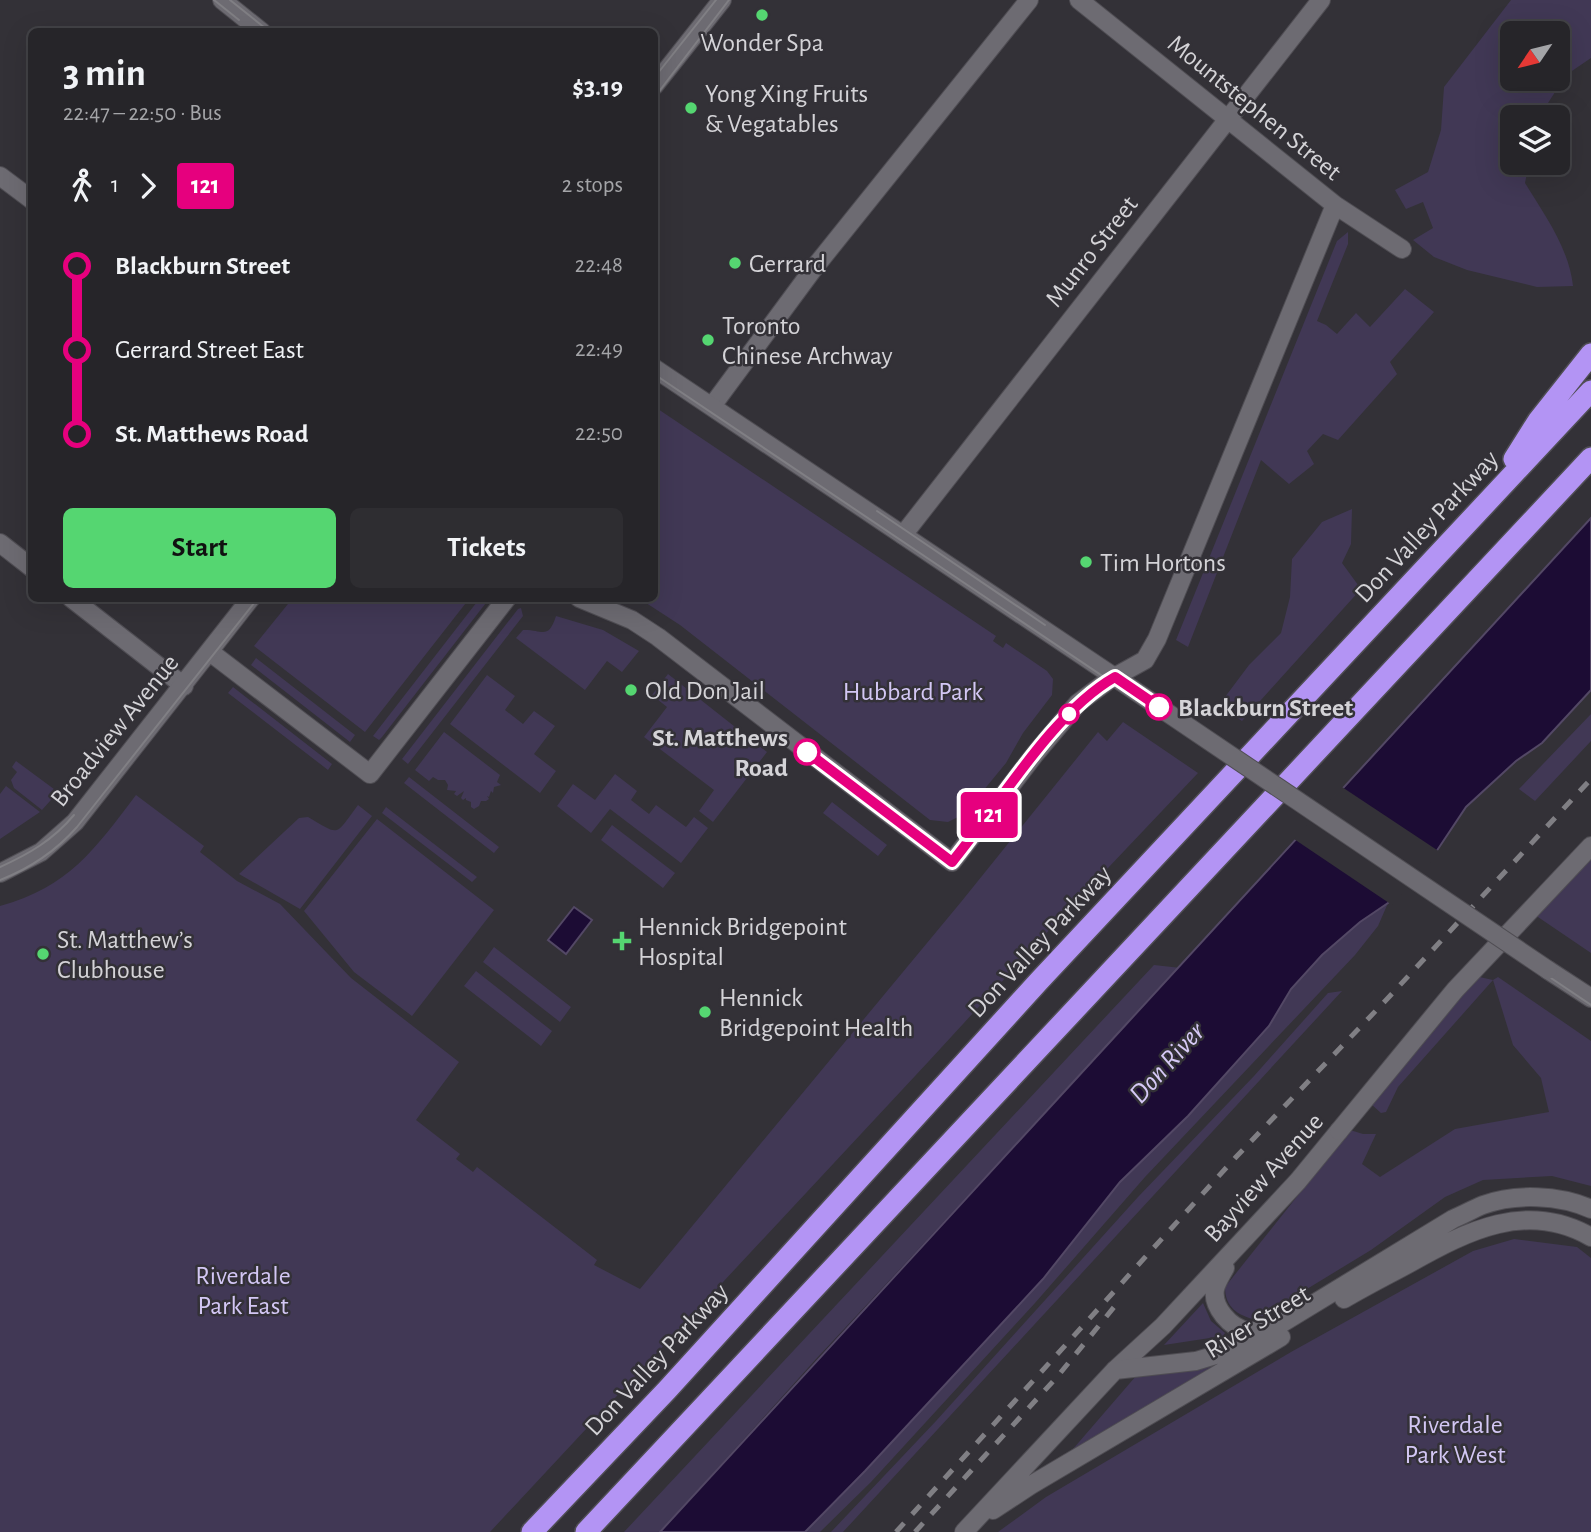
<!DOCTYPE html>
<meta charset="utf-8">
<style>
body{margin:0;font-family:"Alegreya Sans",sans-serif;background:#2e2d31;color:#f1f3f6;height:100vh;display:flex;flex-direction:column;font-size:26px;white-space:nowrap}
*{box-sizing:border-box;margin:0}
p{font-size:23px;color:#a4a5a8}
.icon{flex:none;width:38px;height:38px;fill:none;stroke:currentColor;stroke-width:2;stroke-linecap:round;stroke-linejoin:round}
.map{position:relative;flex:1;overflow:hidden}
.drawer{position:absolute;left:28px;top:28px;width:630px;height:574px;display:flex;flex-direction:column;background:#262529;border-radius:10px;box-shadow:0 7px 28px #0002,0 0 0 2px #424246}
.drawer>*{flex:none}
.badge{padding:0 14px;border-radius:5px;font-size:24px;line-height:46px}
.needle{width:46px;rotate:235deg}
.fabs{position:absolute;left:1500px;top:21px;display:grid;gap:14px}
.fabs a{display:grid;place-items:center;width:70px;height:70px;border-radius:10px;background:#262529;box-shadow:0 7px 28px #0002,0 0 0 2px #424246;font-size:35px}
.map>.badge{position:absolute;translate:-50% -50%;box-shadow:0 0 0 4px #fff}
.legs{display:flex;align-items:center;gap:10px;height:77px;padding:0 35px;font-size:23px}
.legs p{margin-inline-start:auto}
.head{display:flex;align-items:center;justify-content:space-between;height:119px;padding:0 35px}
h1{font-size:38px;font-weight:700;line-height:52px}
.cta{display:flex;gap:14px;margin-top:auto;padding:14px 35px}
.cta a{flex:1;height:80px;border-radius:10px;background:#55d671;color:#111;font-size:28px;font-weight:700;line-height:80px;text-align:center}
.cta a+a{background:#2e2d31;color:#f1f3f6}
ul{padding:0 35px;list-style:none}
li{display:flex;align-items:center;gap:24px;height:84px;font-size:26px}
li i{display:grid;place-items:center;width:10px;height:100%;margin:0 9px;background:currentColor}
li i::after{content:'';width:18px;height:18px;margin:-9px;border:5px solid;border-radius:50%;background:#262529}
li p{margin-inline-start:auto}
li:first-child i{background:linear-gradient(#0000 50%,currentColor 0)}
li:last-child i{background:linear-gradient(currentColor 50%,#0000 0)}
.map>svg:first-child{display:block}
.green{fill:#413855;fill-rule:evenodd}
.water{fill:#1c0c34;stroke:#534865;stroke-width:2}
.pier{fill:#333137}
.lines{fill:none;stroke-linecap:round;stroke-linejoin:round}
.minor-casing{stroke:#4f4d53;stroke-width:20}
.secondary-casing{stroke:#4f4d53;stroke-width:20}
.motorway-casing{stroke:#4f4d53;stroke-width:24}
.minor{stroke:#6d6b72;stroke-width:18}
.secondary{stroke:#6d6b72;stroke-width:18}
.motorway{stroke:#b394f4;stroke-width:21}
.tram{stroke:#807f84;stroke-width:2}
.rail{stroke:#807f84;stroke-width:5;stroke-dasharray:12 12;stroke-linecap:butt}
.secondary-bridge-casing{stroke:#4f4d53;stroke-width:20;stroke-linecap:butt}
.secondary-bridge{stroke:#6d6b72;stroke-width:18}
.line-1-casing{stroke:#fff;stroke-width:16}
.line-1{stroke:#e6007e;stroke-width:10}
.poi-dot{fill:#55d671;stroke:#333137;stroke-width:2.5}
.stop-1-dot{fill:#fff;stroke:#e6007e;stroke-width:3.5}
.labels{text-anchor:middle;stroke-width:5;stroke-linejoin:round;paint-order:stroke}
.poi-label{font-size:26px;fill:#d4d3d7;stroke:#333137;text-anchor:start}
.street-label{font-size:26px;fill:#d4d3d7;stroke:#333137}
.park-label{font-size:26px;fill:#d3c7f4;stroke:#333137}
.stop-label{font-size:26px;font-weight:bold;fill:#d4d3d7;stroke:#333137;text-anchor:start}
.water-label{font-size:28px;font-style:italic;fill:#d6c9f6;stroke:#333137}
</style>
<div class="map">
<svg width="1591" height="1532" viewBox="0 0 1591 1532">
<rect width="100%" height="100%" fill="#333137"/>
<!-- green -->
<path class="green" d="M 1511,0 L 1591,0 L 1591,58 L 1566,75 L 1539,117 L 1512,117 L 1512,163 L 1529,163 L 1525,183 C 1544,214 1569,248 1573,286 L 1537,287 L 1467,270 L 1434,257 L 1413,240 L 1433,228 L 1423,202 L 1406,209 L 1395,190 L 1428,172 L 1441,130 L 1444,87 ZM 1558,33 L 1558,79 L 1512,79 L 1512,33 Z
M 1348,232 L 1348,244 L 1317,321 L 1326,325 L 1337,334 L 1356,313 L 1370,327 L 1405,289 L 1434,312 L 1390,362 L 1397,374 L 1338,440 L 1323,434 L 1307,451 L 1314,464 L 1289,484 L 1261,460 L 1188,647 L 1176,640 L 1337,241 Z
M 655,407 L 996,636 L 993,641 L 1003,648 L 1006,643 L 1047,671 L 1053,679 L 1052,695 L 1023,733 L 1006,763 L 964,814 L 948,822 L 930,820 L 680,625 L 640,599 L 654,598 Z
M 1352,509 L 1351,544 L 1342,563 L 1361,589 L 1242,721 L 1219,705 L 1249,665 L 1281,633 L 1290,597 L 1292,559 L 1322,522 Z
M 480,598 L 489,599 L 382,737 L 379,740 L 373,736 Z
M 292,599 L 292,598 L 469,599 L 365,732 L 254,646 Z
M 521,608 L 523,616 L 408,764 L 402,759 L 518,609 Z
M 556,616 L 603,630 L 639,651 L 622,672 L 607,661 L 585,690 L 516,638 L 523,630 C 542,629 548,641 556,616 Z
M 256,658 L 355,735 L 350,742 L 251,665 Z
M 668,674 L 767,752 L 713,822 L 699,811 L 714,790 L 644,737 L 667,707 L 652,695 Z
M 487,675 L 515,696 L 505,710 L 523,724 L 534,711 L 555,726 L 534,754 L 556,771 L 540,793 L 450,724 Z
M 233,687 L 332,764 L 328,770 L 228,693 Z
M 1591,714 L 1591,741 L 1535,801 L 1519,789 Z
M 1123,722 L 1198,773 L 1054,925 L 929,1061 L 490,1532 L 0,1532 L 0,906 C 69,887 95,849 136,795 L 204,846 L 200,852 L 237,881 L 280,904 L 351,978 L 459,1062 L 416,1120 L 460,1154 L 456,1159 L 473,1172 L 477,1167 L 597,1260 L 594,1265 L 640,1289 L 961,902 L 1098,732 L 1107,741 Z
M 444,732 L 500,775 L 497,782 L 501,785 L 494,787 L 493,793 L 491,791 L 489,797 L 487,796 L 489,799 L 486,801 L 481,801 L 479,806 L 474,809 L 471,807 L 471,802 L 466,800 L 466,798 L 463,800 L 461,798 L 464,791 L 457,796 L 454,794 L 456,791 L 447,790 L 448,785 L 445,780 L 438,780 L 433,777 L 429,781 L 415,770 Z
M 16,761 L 58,792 L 42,810 L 14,788 L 11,780 L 17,772 L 12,767 Z
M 615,774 L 637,791 L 631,800 L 649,814 L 656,805 L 686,827 L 694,817 L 708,828 L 681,863 L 610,809 L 591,833 L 557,806 L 573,784 L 595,800 Z
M 409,777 L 499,847 L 494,853 L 404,783 Z
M 6,786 L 40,812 L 0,839 L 0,794 Z
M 832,802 L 887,845 L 878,856 L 823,813 Z
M 358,805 L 372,816 L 300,909 L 239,874 L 299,818 L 308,817 C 341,836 334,837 358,805 Z
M 386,807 L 477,877 L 472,882 L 382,813 Z
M 377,819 L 494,910 L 412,1016 L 354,972 L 304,911 Z
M 612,825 L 675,873 L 663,888 L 601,840 Z
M 1591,857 L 1591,953 L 1535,915 Z
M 1388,903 L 1378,926 L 1355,955 L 1145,1177 L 1035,1303 L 871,1482 L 820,1532 L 805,1532 L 865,1471 L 1043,1279 L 1120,1182 L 1188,1116 L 1269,1026 L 1291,989 L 1322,955 L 1360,922 Z
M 494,947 L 571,1007 L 560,1022 L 483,962 Z
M 1154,965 L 1181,968 L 816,1359 L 660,1532 L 624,1532 Z
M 476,971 L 552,1031 L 541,1046 L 464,986 Z
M 1475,976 L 1493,980 L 1498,977 L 1591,1041 L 1591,1186 L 1552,1176 L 1483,1180 L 1445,1197 L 1371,1250 L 1256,1320 C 1237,1315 1225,1307 1225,1287 L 1350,1130 L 1363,1134 L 1376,1134 L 1362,1164 L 1380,1177 L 1455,1129 L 1549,1112 L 1541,1078 L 1513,1045 L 1493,980 L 1398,1087 L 1386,1112 L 1381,1113 L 1371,1104 Z
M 1342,991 L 843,1532 L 831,1532 L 936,1421 L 1138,1197 L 1254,1076 L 1328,993 Z
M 1514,1239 L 1577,1247 L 1591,1258 L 1591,1532 L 998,1532 L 1046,1497 L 1291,1352 L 1473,1251 Z
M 1203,1303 L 1211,1321 L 1225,1333 L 1223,1336 L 1164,1345 Z
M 1218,1364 L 1219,1367 L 1075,1452 L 1073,1449 L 1136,1376 L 1181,1372 Z"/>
<!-- water -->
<path class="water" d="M 1591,518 L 1591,690 L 1542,743 L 1516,761 L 1466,807 L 1436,852 L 1388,903 L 1360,922 L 1322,955 L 1291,989 L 1269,1026 L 1188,1116 L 1120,1182 L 1043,1279 L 865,1471 L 805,1532 L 660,1532 C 968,1192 1283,858 1591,518 Z
M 574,907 L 592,920 L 566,954 L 548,940 Z"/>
<!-- pier -->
<path class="pier" d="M 1342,787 L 1440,852 L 1392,905 L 1294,839 Z"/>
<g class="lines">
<!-- minor casing -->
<g class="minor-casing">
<path id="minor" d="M 1079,0 L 1335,205 L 1402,249
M 0,176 L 32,200
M 712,406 L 814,268 L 1029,0
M 903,535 L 1321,0
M 0,543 L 32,568
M 71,598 L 184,686
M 579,598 L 632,620 L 658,637 L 952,862 L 1035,754 L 1078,703 L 1109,680 L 1145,660 L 1157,639 L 1335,205
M 210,652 L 370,774 L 507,598
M 1225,1268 C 1222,1274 1217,1281 1215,1289 C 1212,1307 1230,1328 1248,1331 C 1255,1332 1264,1330 1271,1329
M 1115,1370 L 1163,1326 L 1298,1181 L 1339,1131"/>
</g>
<!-- secondary casing -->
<g class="secondary-casing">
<path id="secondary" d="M 222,0 L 262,32
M 654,86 L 722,0
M 654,368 L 1159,707
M 0,873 L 41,852 L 75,822 L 251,598
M 1548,970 L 1591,998
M 1339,1131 L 1455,990 L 1591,846
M 1344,1299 C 1366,1286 1388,1275 1410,1263 C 1467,1231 1527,1200 1591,1237
M 993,1510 L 1031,1485 L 1281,1337
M 964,1532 L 1115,1370 L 1196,1361 L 1226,1352 L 1274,1328 L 1453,1219 C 1463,1215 1473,1209 1483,1205 C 1515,1193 1560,1195 1591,1209"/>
</g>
<!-- motorway casing -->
<g class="motorway-casing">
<path id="motorway" d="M 1514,459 L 1538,421 L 1591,354
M 532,1532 L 667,1390 L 1039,981 L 1591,391
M 586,1532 L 1591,458"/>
</g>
<!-- minor -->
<use href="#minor" class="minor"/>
<!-- secondary -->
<use href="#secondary" class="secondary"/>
<!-- motorway -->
<use href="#motorway" class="motorway"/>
<!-- tram -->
<path class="tram" d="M 214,0 L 239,20
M 230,0 L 270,32
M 654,78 L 716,0
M 654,98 L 729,0
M 654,374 L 1591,1005
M 877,511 L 1045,625
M 0,867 C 29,854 53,840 74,815
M 0,880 C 31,868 55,852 77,827 L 258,598"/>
<!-- rail -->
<path class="rail" d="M 896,1532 L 1236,1157 L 1388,998 L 1591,779
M 915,1532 L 1057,1377 L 1119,1301"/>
<!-- secondary-bridge casing -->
<g class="secondary-bridge-casing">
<path id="secondary-bridge" d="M 1159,707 L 1548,970"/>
</g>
<!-- secondary-bridge -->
<use href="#secondary-bridge" class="secondary-bridge"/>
</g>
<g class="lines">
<!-- line-1 casing -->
<g class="line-1-casing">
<path id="line-1" d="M 807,752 L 952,862 C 999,805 1052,713 1115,677 L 1159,707"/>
</g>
<!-- line-1 -->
<use href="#line-1" class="line-1"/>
</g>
<!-- markers -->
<g class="poi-dot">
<circle cx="762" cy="15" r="7"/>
<circle cx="691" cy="108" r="7"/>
<circle cx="735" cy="263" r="7"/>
<circle cx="708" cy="340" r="7"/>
<circle cx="1086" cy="562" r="7"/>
<circle cx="631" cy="690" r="7"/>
<path d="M618.5 930.5h7v7h7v7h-7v7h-7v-7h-7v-7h7z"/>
<circle cx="43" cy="954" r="7"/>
<circle cx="705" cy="1012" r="7"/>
</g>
<g class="stop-1-dot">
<circle cx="1159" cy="707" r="12"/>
<circle cx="1069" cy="714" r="9"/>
<circle cx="807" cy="752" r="12"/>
</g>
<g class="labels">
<!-- poi labels -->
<g class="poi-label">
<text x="762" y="51" text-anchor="middle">Wonder Spa</text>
<text x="705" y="102">Yong Xing Fruits<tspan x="705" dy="30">&amp; Vegatables</tspan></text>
<text x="749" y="272">Gerrard</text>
<text x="722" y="334">Toronto<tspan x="722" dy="30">Chinese Archway</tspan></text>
<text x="1100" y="571">Tim Hortons</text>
<text x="645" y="699">Old Don Jail</text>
<text x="638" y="935">Hennick Bridgepoint<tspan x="638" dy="30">Hospital</tspan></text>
<text x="57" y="948">St. Matthew’s<tspan x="57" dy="30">Clubhouse</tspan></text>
<text x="719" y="1006">Hennick<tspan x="719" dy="30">Bridgepoint Health</tspan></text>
</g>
<!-- street labels -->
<g class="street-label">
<text transform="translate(1255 107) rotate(39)" y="9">Mountstephen Street</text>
<text transform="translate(1091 251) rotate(-52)" y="9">Munro Street</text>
<text transform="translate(1426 526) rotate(-47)" y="9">Don Valley Parkway</text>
<text transform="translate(114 730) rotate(-51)" y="9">Broadview Avenue</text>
<text transform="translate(1039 941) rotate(-47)" y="9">Don Valley Parkway</text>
<text transform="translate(1263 1177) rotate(-48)" y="9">Bayview Avenue</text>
<text transform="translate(1257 1321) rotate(-31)" y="9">River Street</text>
<text transform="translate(656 1359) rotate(-47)" y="9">Don Valley Parkway</text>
</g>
<!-- park labels -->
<g class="park-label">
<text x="913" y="700">Hubbard Park</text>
<text x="243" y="1284">Riverdale<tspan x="243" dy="30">Park East</tspan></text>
<text x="1455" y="1433">Riverdale<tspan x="1455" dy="30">Park West</tspan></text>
</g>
<!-- stop labels -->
<g class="stop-label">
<text x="1178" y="716">Blackburn Street</text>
<text x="788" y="746" text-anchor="end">St. Matthews<tspan x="788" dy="30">Road</tspan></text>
</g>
<!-- water labels -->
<g class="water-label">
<text transform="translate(1166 1062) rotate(-48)" y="10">Don River</text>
</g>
</g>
</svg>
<div class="fabs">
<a><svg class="needle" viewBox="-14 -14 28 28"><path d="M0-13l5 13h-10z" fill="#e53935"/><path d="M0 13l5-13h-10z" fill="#a4a5a8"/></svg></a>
<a><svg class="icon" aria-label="layers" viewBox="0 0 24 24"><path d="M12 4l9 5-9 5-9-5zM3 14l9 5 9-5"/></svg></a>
</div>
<b class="badge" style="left:989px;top:815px;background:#e6007e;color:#fff">121</b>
<section class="drawer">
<div class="head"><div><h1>3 min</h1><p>22:47 – 22:50 · Bus</p></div><b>$3.19</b></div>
<div class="legs"><svg class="icon" aria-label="walk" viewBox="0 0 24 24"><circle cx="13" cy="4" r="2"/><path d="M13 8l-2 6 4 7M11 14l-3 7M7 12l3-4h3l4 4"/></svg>1<svg class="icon" aria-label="forward" viewBox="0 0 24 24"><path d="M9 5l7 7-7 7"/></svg><b class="badge" style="background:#e6007e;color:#fff">121</b><p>2 stops</p></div>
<ul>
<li><i style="color:#e6007e"></i><b>Blackburn Street</b><p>22:48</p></li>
<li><i style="color:#e6007e"></i><span>Gerrard Street East</span><p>22:49</p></li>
<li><i style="color:#e6007e"></i><b>St. Matthews Road</b><p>22:50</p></li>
</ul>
<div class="cta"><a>Start</a><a>Tickets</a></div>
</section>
</div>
